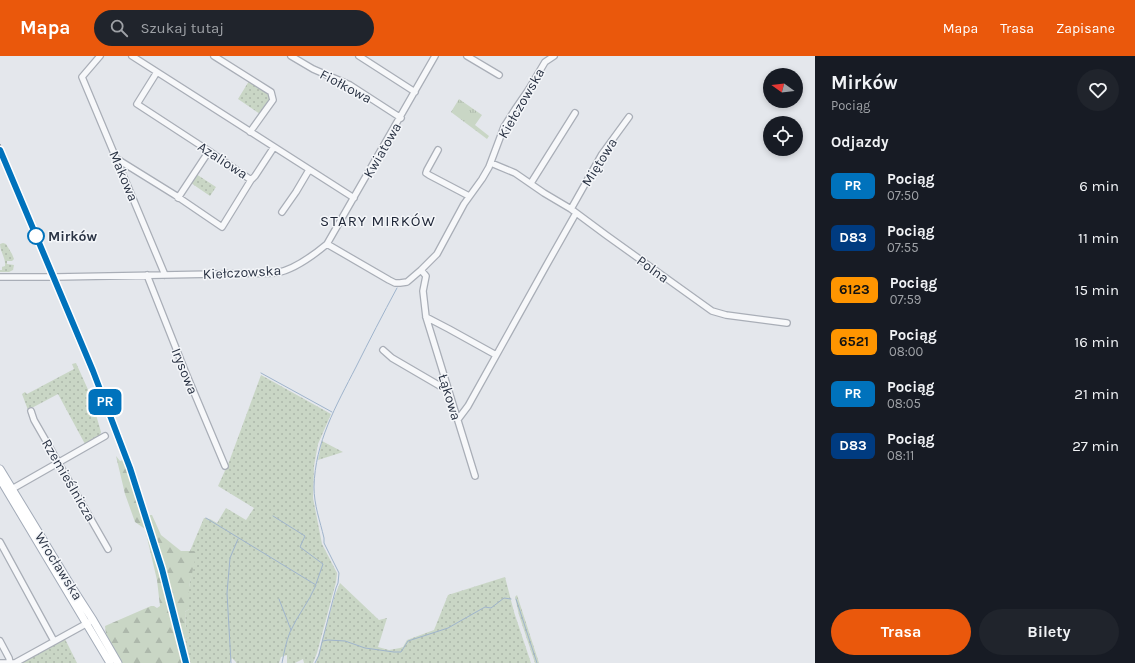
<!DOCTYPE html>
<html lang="pl">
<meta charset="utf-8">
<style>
body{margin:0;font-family:Karla,sans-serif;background:#20242c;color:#f1f3f6;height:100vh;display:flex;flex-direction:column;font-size:15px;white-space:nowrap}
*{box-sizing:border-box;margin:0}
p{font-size:13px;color:#9ea1a6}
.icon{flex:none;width:22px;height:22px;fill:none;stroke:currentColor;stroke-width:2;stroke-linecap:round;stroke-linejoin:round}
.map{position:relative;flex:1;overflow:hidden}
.side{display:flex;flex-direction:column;background:#171b24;width:320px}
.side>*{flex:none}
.badge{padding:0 8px;border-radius:6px;font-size:14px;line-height:26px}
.needle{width:26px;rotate:285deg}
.controls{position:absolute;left:763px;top:12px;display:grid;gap:8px}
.controls a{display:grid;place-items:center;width:40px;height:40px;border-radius:50%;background:#171b24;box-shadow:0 2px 6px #0003;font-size:20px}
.map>.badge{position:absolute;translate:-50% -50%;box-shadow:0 0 0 2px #fff}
h2{padding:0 16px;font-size:15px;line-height:36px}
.round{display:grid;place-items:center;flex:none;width:42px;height:42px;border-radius:21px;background:#20242c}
.overview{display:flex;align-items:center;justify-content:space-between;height:68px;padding:0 16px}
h1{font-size:19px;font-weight:700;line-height:30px}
.button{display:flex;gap:8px;margin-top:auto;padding:8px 16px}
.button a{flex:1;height:46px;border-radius:24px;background:#ea580c;color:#fff;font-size:16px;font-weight:700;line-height:46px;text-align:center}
.button a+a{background:#20242c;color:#f1f3f6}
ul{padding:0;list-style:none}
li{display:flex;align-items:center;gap:12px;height:52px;padding:0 16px}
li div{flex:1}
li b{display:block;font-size:15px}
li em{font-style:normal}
li .badge{min-width:44px;font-weight:700;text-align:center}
header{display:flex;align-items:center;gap:24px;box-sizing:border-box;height:56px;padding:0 20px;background:#ea580c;color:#fff}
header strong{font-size:19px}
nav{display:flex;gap:22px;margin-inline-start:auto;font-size:14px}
.search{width:280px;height:36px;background:#20242c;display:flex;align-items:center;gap:10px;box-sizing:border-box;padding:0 14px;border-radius:22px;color:#9ea1a6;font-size:15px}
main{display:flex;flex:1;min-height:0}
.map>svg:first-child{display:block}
.grass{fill:url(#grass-dots)}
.forest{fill:url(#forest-firs)}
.park{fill:url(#park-tufts)}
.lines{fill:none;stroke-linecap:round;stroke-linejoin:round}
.stream{stroke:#9fb4cc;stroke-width:1}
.minor-casing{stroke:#a9aeb7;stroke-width:8}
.major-casing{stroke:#a3abb8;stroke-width:9}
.minor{stroke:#f7f8fa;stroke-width:5.5}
.major{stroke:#fff;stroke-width:7}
.rail{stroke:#7d8696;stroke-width:1;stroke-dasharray:2 4;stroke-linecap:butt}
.line-casing{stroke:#fff;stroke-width:9}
.line{stroke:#0072bc;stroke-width:6}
.stop-dot{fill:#fff;stroke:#0072bc;stroke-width:2}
.labels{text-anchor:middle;stroke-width:3;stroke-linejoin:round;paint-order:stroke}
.street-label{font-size:14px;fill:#2b3445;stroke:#f4f6f9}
.stop-label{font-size:14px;font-weight:bold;fill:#2b3445;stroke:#f4f6f9;text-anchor:start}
.neighbourhood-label{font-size:15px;letter-spacing:1px;fill:#1d2536;stroke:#f4f6f9}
</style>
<header>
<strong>Mapa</strong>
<div class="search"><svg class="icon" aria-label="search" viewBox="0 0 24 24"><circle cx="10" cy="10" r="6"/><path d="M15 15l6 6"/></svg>Szukaj tutaj</div>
<nav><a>Mapa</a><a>Trasa</a><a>Zapisane</a></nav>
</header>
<main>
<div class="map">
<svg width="815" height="607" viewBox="0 0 815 607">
<defs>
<pattern id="grass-dots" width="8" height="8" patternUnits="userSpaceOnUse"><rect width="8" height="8" fill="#c9d6c5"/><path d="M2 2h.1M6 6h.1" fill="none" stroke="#adb8ab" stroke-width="1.8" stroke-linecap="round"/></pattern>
<pattern id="forest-firs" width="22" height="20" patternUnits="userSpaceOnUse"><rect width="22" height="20" fill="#c9d6c5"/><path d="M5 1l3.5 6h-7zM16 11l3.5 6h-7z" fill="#adb8ab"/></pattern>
<pattern id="park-tufts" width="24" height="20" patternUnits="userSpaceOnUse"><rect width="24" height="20" fill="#c9d6c5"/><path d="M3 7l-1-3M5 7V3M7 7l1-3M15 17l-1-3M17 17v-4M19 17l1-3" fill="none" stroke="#adb8ab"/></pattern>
</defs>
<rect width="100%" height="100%" fill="#e4e7ec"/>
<!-- grass -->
<path class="grass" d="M 249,25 L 268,36 L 272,43 L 260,58 L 238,43 Z
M 196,118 L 216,131 L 210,140 L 191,127 Z
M 3,187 L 6,188 L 12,198 L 14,203 L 12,205 L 7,205 L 7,208 L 14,209 L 13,214 L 9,216 L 0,216 L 0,214 L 2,214 L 2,211 L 5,210 C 6,202 0,196 0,188 Z
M 76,307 L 90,338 L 101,376 L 100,380 L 98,382 L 96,381 L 85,388 L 58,338 L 28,354 L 22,338 L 25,336 L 27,338 L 74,313 L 72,308 Z
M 261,319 L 331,358 L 318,388 L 314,410 L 313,442 L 322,488 L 337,517 L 336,526 L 317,597 L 313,607 L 304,607 L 303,603 L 295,607 L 287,607 L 287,599 L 281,601 L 279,607 L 236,607 L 236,606 L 232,602 L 230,607 L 190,607 L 185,583 L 189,581 L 186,573 L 185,556 L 189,553 L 189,531 L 196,495 L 190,495 L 204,462 L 210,463 L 217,467 L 226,452 L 246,464 L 254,452 L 218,430 L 229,406 Z
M 322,385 L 343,396 L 318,404 Z
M 505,521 L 514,556 L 531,607 L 316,607 L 335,539 L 340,527 L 379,564 L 387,562 L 378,591 L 389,594 L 400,592 L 403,591 L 407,584 L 434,574 L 448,539 Z
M 517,539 L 539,607 L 535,607 L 519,559 L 515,541 Z
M 65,583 L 77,607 L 22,607 L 23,606 Z"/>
<!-- forest -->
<path class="forest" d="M 116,400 L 120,405 L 126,403 L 145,459 L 152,459 L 161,479 L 181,495 L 197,495 L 189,531 L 189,553 L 185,556 L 186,573 L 190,576 L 189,581 L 179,586 L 183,607 L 121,607 L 106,578 L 105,570 L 151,550 L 154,550 L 157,552 L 160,550 L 157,524 L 145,473 L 135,466 L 125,438 Z"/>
<!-- park -->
<path class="park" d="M 459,43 L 482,59 L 475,69 L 489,80 L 487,83 L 451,56 Z"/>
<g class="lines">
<!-- stream -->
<path class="stream" d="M 261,317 L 332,356
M 273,460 L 305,480 L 300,491 L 323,508 L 316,528
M 206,462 L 316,529 C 309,546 297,560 290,576 C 286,586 284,597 282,607
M 279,543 L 291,574
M 516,543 L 537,607
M 323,585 L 328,584 L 345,585 L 365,592 L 394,596 L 401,596 L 408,585 L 448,572 L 485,551 L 491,552 L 504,542 L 511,543
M 231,607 L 227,537 L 230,502 L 238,483
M 315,607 L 319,599 L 322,586 L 336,532 L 338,527 L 339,517 L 324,487 L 324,482 C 320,465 314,449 314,431 C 315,386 336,350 356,311 C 369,285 383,258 397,232"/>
<!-- minor casing -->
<g class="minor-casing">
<path id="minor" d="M 100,0 L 82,21 L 165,219
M 132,0 L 354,142
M 214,0 L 271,36 L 273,44 L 250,76
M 291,0 L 313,13 L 350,29 L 401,62
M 359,0 L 415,36
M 467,0 L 499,19
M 157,16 L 137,48 L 209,95 L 251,124 L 255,120 L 274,91
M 438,94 L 427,114 L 426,117 L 429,119 L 469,140
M 117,103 L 175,139 L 222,171 L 251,124
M 491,107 L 515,117 L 544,137 L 571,153 L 606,179 L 712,255 L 726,259 L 787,267
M 531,127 L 575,57
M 178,142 L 209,95
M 571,153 L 602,98 L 629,61
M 282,156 L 296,136 L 309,114
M 327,188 L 389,224 L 395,227 L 400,227 L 407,226 L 421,214 L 437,198 L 464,148 L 482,123 L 489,111 L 504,71 L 516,52 L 529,33 L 545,6 L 554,0
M 421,214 L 426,220 L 423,235 L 426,261 L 475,420
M 147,219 L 185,315 L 225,410
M 0,221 L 56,221 L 276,217 C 293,214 315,198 327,188 L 435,0
M 426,261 L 449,273 L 496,299
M 383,294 L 392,302 L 440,330 L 447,330
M 31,355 L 34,364 L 108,493
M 457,363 L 459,362 L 468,350 L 546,210 L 576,157
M 12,433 L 105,380
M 0,486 L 54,585
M 0,585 L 9,602 L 10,607
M 0,607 L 15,607 L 93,564"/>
</g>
<!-- major casing -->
<g class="major-casing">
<path id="major" d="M 0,413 L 73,533 L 93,564 L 118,607
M 0,423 L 110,607"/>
</g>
<!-- minor -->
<use href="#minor" class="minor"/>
<!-- major -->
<use href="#major" class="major"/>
<!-- rail -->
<path class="rail" d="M 0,88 L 95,314 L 125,392 L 158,492 L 175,552 L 189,607"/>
</g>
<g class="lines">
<!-- line casing -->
<g class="line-casing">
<path id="line" d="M 0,94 L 93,315 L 130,412 L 162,513 L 186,607"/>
</g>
<!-- line -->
<use href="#line" class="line"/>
</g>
<!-- markers -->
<circle class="stop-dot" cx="36" cy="180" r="8"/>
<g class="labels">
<!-- street labels -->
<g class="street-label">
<text transform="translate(346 30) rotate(28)" y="5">Fiołkowa</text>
<text transform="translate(521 47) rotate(-60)" y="5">Kiełczowska</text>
<text transform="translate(382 94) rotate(-60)" y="5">Kwiatowa</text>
<text transform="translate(223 104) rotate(33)" y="5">Azaliowa</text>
<text transform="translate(599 106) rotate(-58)" y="5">Miętowa</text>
<text transform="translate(124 120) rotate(67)" y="5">Makowa</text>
<text transform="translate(653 213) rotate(36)" y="5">Polna</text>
<text transform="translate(242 216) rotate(-3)" y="5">Kiełczowska</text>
<text transform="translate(185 315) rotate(68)" y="5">Irysowa</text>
<text transform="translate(450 341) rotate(73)" y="5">Łąkowa</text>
<text transform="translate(69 424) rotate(60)" y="5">Rzemieślnicza</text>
<text transform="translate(59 510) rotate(58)" y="5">Wrocławska</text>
</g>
<!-- stop labels -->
<g class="stop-label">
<text x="48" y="185">Mirków</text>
</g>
<!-- neighbourhood labels -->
<g class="neighbourhood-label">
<text x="378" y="170">STARY MIRKÓW</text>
</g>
</g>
</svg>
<div class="controls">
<a><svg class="needle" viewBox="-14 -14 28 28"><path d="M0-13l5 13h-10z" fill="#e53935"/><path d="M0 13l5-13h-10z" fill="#9ea1a6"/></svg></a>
<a><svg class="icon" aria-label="locate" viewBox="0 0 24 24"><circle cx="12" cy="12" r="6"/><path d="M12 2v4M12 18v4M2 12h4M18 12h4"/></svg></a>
</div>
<b class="badge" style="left:105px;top:346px;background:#0072bc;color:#fff">PR</b>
</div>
<section class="side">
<div class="overview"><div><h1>Mirków</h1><p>Pociąg</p></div><a class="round"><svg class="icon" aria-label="heart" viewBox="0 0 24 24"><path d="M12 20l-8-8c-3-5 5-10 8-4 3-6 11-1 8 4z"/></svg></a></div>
<h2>Odjazdy</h2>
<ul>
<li><span class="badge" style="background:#0072bc;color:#fff">PR</span><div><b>Pociąg</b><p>07:50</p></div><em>6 min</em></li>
<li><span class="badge" style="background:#003b80;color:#fff">D83</span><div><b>Pociąg</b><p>07:55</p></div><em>11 min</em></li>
<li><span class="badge" style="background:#ff9500;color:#111">6123</span><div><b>Pociąg</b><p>07:59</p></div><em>15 min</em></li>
<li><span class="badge" style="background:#ff9500;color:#111">6521</span><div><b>Pociąg</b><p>08:00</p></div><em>16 min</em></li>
<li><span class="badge" style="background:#0072bc;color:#fff">PR</span><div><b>Pociąg</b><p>08:05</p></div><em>21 min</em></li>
<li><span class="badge" style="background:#003b80;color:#fff">D83</span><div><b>Pociąg</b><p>08:11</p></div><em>27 min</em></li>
</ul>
<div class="button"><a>Trasa</a><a>Bilety</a></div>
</section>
</main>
